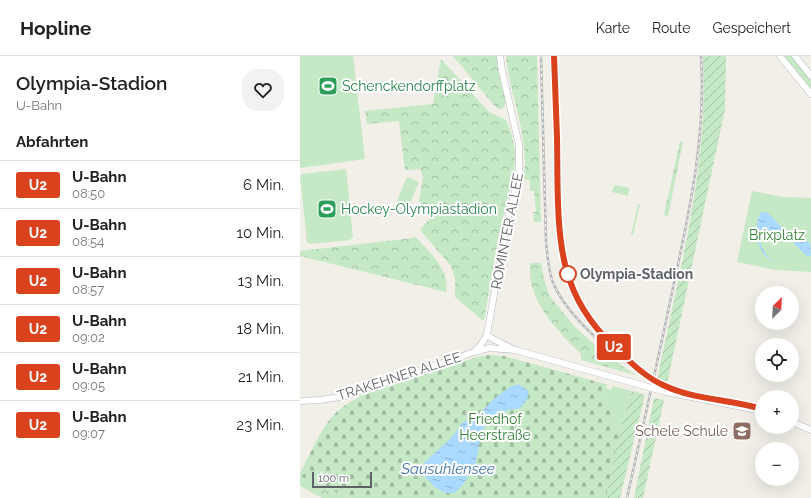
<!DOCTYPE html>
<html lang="de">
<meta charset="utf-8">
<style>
body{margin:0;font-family:Raleway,sans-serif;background:#f2f2f2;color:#222;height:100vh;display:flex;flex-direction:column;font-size:15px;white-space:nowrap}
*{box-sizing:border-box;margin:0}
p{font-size:13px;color:#767676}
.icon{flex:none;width:22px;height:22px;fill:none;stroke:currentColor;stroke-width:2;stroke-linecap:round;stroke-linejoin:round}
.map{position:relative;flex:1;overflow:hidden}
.sheet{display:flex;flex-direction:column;background:#fff;width:300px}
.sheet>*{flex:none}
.badge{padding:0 8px;border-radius:3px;font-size:14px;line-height:26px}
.needle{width:26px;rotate:24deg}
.tools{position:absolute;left:455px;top:230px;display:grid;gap:8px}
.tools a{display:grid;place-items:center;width:44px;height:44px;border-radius:50%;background:#fff;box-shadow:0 4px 16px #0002;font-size:20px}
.scale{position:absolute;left:12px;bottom:10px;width:60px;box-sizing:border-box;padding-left:4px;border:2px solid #5f6368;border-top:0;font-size:11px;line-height:14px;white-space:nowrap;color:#5f6368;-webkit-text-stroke:3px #fff;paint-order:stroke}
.map>.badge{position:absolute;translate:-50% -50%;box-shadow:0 0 0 2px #fff}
h2{padding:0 16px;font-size:15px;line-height:36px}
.round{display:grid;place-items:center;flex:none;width:42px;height:42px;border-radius:16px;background:#f2f2f2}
.overview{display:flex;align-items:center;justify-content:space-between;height:68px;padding:0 16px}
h1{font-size:19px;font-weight:600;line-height:30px}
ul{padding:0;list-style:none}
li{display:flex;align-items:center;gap:12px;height:48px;padding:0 16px;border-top:1px solid #e0e0e0}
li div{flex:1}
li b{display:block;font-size:15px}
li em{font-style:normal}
li .badge{min-width:44px;font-weight:700;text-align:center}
header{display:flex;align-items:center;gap:24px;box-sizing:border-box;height:56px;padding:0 20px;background:#fff;border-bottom:1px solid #e0e0e0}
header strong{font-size:19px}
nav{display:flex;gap:22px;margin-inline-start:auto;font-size:14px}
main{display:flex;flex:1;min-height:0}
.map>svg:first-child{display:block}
.grass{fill:url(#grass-tufts)}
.forest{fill:url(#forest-crowns)}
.cemetery{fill:url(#cemetery-stones)}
.park{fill:#c5e8c5}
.garden{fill:url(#garden-furrows)}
.water{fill:url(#water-ripples)}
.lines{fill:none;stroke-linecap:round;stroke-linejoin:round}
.secondary-casing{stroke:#b6babf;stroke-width:7}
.secondary{stroke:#fff;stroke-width:6}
.rail-casing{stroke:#b6b7b8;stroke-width:2.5}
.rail{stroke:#fff;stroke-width:1;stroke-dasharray:3;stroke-linecap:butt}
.secondary-bridge-casing{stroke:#b6babf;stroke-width:7;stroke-linecap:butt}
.secondary-bridge{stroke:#fff;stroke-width:6}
.line-casing{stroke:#fff;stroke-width:9}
.line{stroke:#da421e;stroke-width:6}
.stop-dot{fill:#fff;stroke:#da421e;stroke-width:2}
.labels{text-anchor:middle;stroke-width:4;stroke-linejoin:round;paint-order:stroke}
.leisure-label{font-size:14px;fill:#27864d;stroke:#fff;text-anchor:start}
.street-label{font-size:14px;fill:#5f6368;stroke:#fff}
.park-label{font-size:14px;fill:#348238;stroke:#fff}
.stop-label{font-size:14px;font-weight:bold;fill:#5f6368;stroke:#fff;text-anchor:start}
.education-label{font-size:14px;fill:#785e54;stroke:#fff;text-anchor:end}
.water-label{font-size:15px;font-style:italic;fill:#4174aa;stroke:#fff}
</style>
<header>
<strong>Hopline</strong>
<nav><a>Karte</a><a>Route</a><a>Gespeichert</a></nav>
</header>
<main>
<section class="sheet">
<div class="overview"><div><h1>Olympia-Stadion</h1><p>U-Bahn</p></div><a class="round"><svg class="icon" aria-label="heart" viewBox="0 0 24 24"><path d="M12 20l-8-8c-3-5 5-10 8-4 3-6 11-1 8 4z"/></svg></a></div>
<h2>Abfahrten</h2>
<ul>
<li><span class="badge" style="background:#da421e;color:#fff">U2</span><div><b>U-Bahn</b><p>08:50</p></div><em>6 Min.</em></li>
<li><span class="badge" style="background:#da421e;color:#fff">U2</span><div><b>U-Bahn</b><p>08:54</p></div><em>10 Min.</em></li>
<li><span class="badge" style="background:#da421e;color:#fff">U2</span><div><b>U-Bahn</b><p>08:57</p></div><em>13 Min.</em></li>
<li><span class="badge" style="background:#da421e;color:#fff">U2</span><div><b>U-Bahn</b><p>09:02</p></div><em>18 Min.</em></li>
<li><span class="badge" style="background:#da421e;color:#fff">U2</span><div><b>U-Bahn</b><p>09:05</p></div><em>21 Min.</em></li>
<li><span class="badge" style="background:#da421e;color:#fff">U2</span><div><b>U-Bahn</b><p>09:07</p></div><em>23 Min.</em></li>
</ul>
</section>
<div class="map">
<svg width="511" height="442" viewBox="0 0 511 442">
<defs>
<pattern id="grass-tufts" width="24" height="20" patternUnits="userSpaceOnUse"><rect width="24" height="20" fill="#c5e8c5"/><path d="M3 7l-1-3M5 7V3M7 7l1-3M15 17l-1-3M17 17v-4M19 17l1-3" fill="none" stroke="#a3c0a4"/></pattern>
<pattern id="forest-crowns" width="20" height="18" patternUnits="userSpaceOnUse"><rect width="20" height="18" fill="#c5e8c5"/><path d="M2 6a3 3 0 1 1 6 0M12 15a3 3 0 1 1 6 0" fill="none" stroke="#a3c0a4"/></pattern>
<pattern id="cemetery-stones" width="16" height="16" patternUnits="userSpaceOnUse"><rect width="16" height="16" fill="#c5e8c5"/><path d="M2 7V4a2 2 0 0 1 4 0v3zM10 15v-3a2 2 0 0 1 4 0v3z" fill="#a3c0a4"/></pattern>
<pattern id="garden-furrows" width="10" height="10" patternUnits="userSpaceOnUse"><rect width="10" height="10" fill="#c5e8c5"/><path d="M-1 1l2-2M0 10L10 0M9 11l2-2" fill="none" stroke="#a3c0a4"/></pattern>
<pattern id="water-ripples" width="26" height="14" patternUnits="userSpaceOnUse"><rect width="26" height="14" fill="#aadaff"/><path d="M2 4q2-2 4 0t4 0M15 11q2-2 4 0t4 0" fill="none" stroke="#8eb4d2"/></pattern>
</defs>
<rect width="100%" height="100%" fill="#f1efe8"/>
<!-- grass -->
<path class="grass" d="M 380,85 L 383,86 L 368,160 L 364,159 Z
M 338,148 L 340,148 L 333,179 L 331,179 Z"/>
<!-- forest -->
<path class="forest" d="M 153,0 L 197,0 L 198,15 L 206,47 L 203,52 L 199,53 L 194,49 Z
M 206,0 L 237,0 L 241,166 L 234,166 L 233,156 L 236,156 L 234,135 L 230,135 L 230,124 L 223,124 C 224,118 225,111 225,106 C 225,70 209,35 206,0 Z
M 141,3 L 189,56 L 206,64 L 211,76 L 215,95 L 214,115 L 198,183 L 184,264 L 182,264 L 155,241 L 155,223 L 151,210 L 120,174 L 132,160 L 119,145 L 123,121 L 120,113 L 105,114 L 99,65 L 67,68 L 65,55 L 133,48 Z
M 115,180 C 128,195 151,214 146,236 L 0,200 L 0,195 L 113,182 Z
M 230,207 L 241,207 L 244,223 L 249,239 L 274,270 L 297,291 L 335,319 L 281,304 L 281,298 C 261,278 237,255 231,226 C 230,220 230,213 230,207 Z
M 0,420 L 49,442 L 22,442 L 0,430 Z"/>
<!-- cemetery -->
<path class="cemetery" d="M 187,299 L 204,300 L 305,328 L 303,336 L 319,377 L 306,442 L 49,442 L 0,420 L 0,417 C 10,399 23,367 39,354 C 46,348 55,343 63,339 L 177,301 Z"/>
<!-- park -->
<path class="park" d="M 0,0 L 53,0 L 65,103 L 0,112 Z
M 483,0 L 493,0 L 511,23 L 511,36 Z
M 46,113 L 53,181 L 50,184 L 10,188 L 7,186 L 0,120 L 2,118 Z
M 107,121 L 119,126 L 109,150 L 97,145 Z
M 314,129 L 329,132 L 328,140 L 312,136 Z
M 452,135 L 483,141 L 511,142 L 511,216 L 476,214 L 437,206 Z
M 305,328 L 307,328 L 306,332 L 311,334 L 313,330 L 332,335 L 319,377 L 303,336 Z"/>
<!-- garden -->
<path class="garden" d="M 403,0 L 426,0 L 425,53 L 367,328 L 357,324 C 373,246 393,168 401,88 C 404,59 404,29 403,0 Z
M 332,335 L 345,339 L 320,442 L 306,442 L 319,377 Z
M 354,342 L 364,344 L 343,442 L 334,442 Z"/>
<!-- water -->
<path class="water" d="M 461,156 L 468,157 L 494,184 L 502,183 L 510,187 L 511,200 L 507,200 L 495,189 L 495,185 L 487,181 L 478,180 L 467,175 L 462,176 L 459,179 C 460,190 465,200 474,206 C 457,199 452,172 461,156 Z
M 218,328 L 228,334 C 230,341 224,350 217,353 C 215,353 212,353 210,353 C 206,354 189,367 185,370 C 179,377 179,396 176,406 C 173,413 161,435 153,437 C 141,440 127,424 121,415 L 125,406 L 153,380 L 162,367 L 181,356 L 196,341 L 210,331 Z"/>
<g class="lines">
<!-- secondary casing -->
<g class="secondary-casing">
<path id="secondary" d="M 480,0 L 511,38
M 495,0 L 511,20
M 187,279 L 193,283 L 215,294 L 334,327
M 174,296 L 180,290 L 187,279 L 206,170 L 217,127 L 219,114 L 219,89 L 202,15 L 200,0
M 366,336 L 462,355
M 0,345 L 20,344 L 46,340 L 174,296 L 189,292 L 215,294
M 492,366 L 511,374"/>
</g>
<!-- secondary -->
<use href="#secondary" class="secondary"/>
<!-- rail casing -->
<g class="rail-casing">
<path id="rail" d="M 241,0 L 246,185 C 247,198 248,211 252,224 C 266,261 313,298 344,320
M 254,0 C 255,27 257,55 257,82 C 258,126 255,184 270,225 C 279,252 296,273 315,293
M 327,442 C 343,369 360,296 375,222 C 391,149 406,76 401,0"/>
</g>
<!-- rail -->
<use href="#rail" class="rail"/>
<!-- secondary-bridge casing -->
<g class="secondary-bridge-casing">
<path id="secondary-bridge" d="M 334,327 L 366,336"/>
</g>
<!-- secondary-bridge -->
<use href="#secondary-bridge" class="secondary-bridge"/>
</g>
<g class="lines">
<!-- line casing -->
<g class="line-casing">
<path id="line" d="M 254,0 C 255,27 256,54 257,81 C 258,125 255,185 270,225 C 280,254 299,278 322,298 C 334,310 347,322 363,329 C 394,344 429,343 462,353"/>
</g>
<!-- line -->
<use href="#line" class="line"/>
</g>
<!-- icons -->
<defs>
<g id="stadium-square" transform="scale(1)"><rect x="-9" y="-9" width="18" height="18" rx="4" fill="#2e9e5b" stroke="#fff"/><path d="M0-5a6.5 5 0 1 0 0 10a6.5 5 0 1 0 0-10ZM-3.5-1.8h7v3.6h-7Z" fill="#fff"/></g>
<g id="school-square" transform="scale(1)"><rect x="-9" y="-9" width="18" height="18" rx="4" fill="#8d6e63" stroke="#fff"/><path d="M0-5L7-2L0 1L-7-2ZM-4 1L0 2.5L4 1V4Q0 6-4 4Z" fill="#fff"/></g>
</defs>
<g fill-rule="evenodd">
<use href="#stadium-square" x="28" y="30"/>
<use href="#stadium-square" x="27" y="153"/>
<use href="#school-square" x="442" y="375"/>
</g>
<!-- markers -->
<circle class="stop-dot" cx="268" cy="218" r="8"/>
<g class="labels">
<!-- leisure labels -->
<g class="leisure-label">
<text x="42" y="35">Schenckendorffplatz</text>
<text x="41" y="158">Hockey-Olympiastadion</text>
</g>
<!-- street labels -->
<g class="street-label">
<text transform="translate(207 175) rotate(-79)" y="5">ROMINTER ALLEE</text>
<text transform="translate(99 320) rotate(-18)" y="5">TRAKEHNER ALLEE</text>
</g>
<!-- park labels -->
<g class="park-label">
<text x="477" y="184">Brixplatz</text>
<text x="195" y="368">Friedhof<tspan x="195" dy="16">Heerstraße</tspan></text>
</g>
<!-- stop labels -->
<g class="stop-label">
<text x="280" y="223">Olympia-Stadion</text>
</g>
<!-- education labels -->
<g class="education-label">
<text x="428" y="380">Schele Schule</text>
</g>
<!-- water labels -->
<g class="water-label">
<text x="148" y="418">Sausuhlensee</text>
</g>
</g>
</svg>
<div class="tools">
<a><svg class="needle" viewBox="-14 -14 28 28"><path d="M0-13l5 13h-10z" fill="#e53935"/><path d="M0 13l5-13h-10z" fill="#767676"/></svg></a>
<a><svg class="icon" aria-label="locate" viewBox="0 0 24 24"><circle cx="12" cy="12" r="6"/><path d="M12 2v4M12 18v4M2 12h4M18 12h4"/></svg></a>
<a>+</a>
<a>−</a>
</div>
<div class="scale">100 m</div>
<b class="badge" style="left:314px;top:291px;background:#da421e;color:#fff">U2</b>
</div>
</main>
